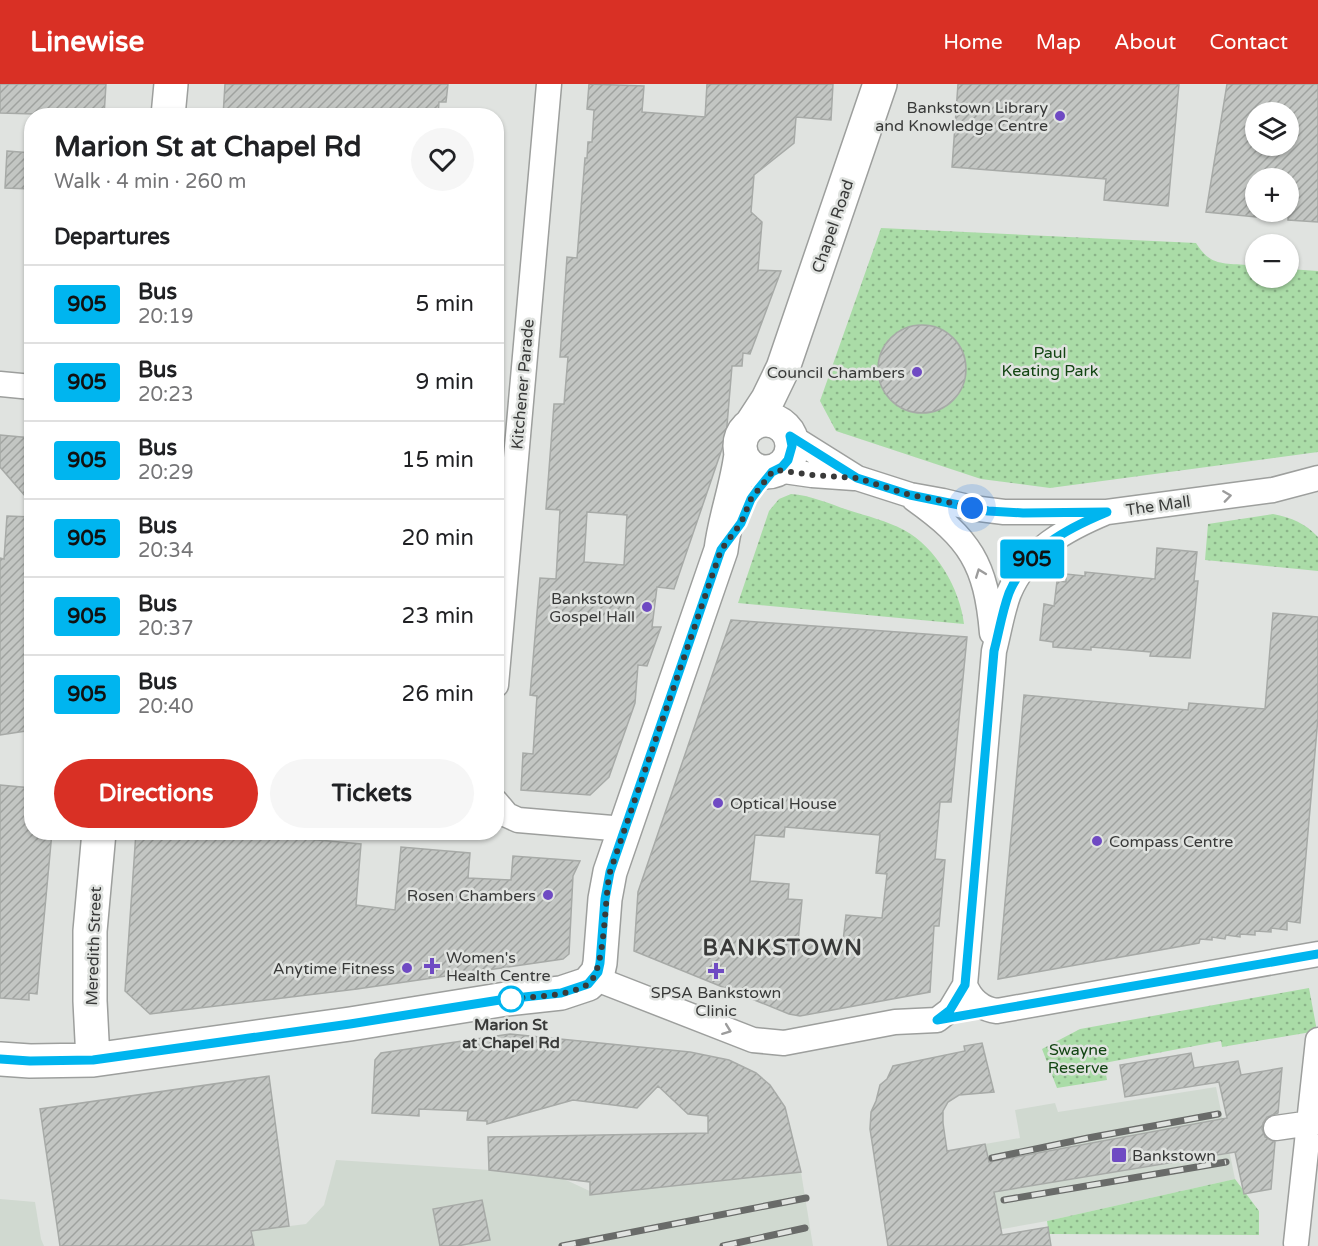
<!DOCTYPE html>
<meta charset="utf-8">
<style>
body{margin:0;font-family:"Varela Round",sans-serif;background:#f6f6f6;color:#202124;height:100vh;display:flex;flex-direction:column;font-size:22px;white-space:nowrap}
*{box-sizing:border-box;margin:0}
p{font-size:20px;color:#757577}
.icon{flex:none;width:33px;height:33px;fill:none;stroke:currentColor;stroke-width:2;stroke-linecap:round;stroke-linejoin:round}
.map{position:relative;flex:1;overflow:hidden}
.details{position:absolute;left:24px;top:24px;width:480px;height:732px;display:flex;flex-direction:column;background:#fff;border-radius:24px;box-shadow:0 2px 4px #0004}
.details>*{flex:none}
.badge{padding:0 12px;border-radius:4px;font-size:21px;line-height:39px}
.tools{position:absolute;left:1245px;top:18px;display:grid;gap:12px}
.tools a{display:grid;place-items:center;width:54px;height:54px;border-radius:50%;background:#fff;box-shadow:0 2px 4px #0004;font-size:30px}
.you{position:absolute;width:30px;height:30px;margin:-15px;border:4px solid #fff;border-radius:50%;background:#1a73e8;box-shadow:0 0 0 9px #1a73e833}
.map>.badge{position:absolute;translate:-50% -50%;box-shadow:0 0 0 3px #fff}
h2{padding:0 30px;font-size:22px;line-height:54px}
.round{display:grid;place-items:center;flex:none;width:63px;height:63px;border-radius:32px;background:#f6f6f6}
.overview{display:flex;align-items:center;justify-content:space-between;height:102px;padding:0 30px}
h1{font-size:28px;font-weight:800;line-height:45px}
.primary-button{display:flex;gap:12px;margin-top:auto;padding:12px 30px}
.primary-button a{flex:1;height:69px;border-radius:36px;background:#d93025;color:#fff;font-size:24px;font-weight:800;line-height:69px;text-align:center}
.primary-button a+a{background:#f6f6f6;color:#202124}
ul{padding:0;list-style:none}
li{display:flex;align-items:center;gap:18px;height:78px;padding:0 30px;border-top:2px solid #e0e0e0}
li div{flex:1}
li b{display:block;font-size:22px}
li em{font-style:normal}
li .badge{min-width:66px;font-weight:700;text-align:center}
header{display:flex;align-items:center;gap:36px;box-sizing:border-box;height:84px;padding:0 30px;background:#d93025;color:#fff}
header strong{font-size:28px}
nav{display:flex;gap:33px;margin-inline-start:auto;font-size:21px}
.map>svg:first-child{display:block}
.built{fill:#d0d9d0}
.park{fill:url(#park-dots)}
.building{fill:url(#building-hatch);stroke:#a7aaa7;stroke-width:1.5;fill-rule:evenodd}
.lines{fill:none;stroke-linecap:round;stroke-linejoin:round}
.street-casing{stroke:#9d9f9d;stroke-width:27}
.secondary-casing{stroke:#9d9f9d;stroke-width:36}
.street{stroke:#fff;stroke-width:24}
.secondary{stroke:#fff;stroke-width:33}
.rail-casing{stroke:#696b69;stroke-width:7}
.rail{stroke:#e0e3e0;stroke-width:4.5;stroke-dasharray:14;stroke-linecap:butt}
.oneway{stroke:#9c9c9c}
.line-casing{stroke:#fff;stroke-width:14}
.line{stroke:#00b5ef;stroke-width:9}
.walk{stroke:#393a39;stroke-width:6;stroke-dasharray:0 10.8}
.poi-dot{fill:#6f4ac3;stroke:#e0e3e0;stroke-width:2}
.stop-dot{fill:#fff;stroke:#00b5ef;stroke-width:3}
.labels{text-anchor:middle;stroke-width:5;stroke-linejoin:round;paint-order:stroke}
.poi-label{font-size:16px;fill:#393a39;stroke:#e0e3e0;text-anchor:end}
.street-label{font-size:16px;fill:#393a39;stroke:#e0e3e0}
.park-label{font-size:16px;fill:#124512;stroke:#e0e3e0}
.stop-label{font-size:16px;font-weight:bold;fill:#393a39;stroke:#e0e3e0}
.district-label{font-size:22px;font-weight:bold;letter-spacing:1.5px;fill:#393a39;stroke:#e0e3e0}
</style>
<header>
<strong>Linewise</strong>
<nav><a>Home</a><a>Map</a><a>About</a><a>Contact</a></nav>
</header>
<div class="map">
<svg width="1318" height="1162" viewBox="0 0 1318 1162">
<defs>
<pattern id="park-dots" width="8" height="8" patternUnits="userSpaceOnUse" patternTransform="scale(1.5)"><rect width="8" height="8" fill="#aadca7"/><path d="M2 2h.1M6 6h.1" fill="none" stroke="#8bb389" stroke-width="1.8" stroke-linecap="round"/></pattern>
<pattern id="building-hatch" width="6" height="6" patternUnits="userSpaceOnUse" patternTransform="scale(1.5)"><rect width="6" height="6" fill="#c3c6c3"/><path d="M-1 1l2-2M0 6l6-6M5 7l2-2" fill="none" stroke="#9fa29f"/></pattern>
</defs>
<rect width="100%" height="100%" fill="#e0e3e0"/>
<!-- built -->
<path class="built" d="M 1216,1003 L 1235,1095 L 1047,1137 L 997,1146 L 998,1132 L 985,1060 L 1020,1054 L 1015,1026 L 1055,1019 L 1058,1028 Z
M 336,1076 L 490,1086 L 564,1095 L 596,1110 L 801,1088 L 813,1162 L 248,1162 L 253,1161 L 251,1147 L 306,1140 L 324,1121 Z
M 0,1115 L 35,1118 L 41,1155 L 44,1162 L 0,1162 Z"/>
<!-- park -->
<path class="park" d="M 881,144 L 1196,159 C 1210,182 1223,179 1247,181 L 1249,170 L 1255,171 L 1256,194 L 1288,194 L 1289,185 L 1318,187 L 1318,368 L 1050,404 L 981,395 L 836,347 L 820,317 Z
M 791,410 C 810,411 830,420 848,426 C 867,432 887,437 904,446 C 936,463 960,505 964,540 L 738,519 L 769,427 L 779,415 Z
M 1273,430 C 1292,434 1305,439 1318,453 L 1318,487 L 1205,476 L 1208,440 Z
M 1309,904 L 1317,947 L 1222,963 L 1221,957 L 1104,979 L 1107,996 L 1057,1004 L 1042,965 L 1080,945 Z
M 1235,1095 L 1259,1127 L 1259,1151 L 1049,1150 L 1047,1137 Z"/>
<!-- building -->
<path class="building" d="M 0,0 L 106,0 L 104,32 L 0,29 Z
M 225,0 L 448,0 L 446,18 L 439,18 L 438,32 L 223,32 Z
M 589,0 L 644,2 L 642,28 L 705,33 L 707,0 L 833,0 L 831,36 L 796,33 L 794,59 L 754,91 L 751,128 L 762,138 L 758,186 L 781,187 L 750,270 L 743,269 L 742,282 L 732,282 L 726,353 L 674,505 L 657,503 L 652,543 L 661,543 L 647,582 L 638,581 L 635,619 L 609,693 L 590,711 L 521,706 L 523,669 L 533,670 L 537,612 L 530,611 L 540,494 L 556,495 L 560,426 L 546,425 L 554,320 L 564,320 L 568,273 L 560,273 L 567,173 L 577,174 L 585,74 L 587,74 L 588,58 L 592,58 L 594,26 L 587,25 ZM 587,428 L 627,431 L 624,481 L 584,478 Z
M 958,0 L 1179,0 L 1168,122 L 1104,116 L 1106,95 L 952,83 Z
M 1227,0 L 1318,0 L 1318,138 L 1288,136 L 1288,94 L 1256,94 L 1256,133 L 1206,128 ZM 1256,28 L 1288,28 L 1288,62 L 1256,62 Z
M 7,67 L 32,69 L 32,105 L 5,104 Z
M878 285a44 44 0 1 1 88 0a44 44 0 1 1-88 0Z
M 0,351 L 32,354 L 32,420 L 0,383 Z
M 7,432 L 32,433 L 32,646 L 0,651 L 0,474 L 4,475 Z
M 1157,464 L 1197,468 L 1194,497 L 1198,497 L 1190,574 L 1150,572 L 1151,568 L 1091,563 L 1091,566 L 1053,563 L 1053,558 L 1040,556 L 1044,520 L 1054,522 L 1057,497 L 1066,498 L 1066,490 L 1085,492 L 1085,488 L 1155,495 Z
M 1273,529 L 1318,533 L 1318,634 L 1300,839 L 1287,837 L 1287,846 L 1271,844 L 1271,848 L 1255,847 L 1255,851 L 1240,850 L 1240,853 L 1226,851 L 1225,855 L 1212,853 L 1212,856 L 1200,855 L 1199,859 L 998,895 L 1024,611 L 1188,626 L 1189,619 L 1265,625 Z
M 731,536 L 967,553 L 951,718 L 940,718 L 935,775 L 945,776 L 939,842 L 934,842 L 930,908 L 800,932 L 789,930 L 634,867 L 638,808 ZM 785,743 L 880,751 L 876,789 L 887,790 L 882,834 L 846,831 L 843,857 L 831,856 L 831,861 L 798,858 L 802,816 L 788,815 L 789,800 L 750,797 L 755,751 L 784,753 Z
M 0,701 L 32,704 L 32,748 L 52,748 L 37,910 L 29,909 L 29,916 L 0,914 Z
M 136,748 L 265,748 L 264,751 L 361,760 L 356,821 L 395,826 L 401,763 L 470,769 L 468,794 L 511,796 L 513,772 L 580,777 L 573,792 L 569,870 L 563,875 L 357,905 L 150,930 L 125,907 Z
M 510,950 L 690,968 L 729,976 L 756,989 L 770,1001 L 785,1023 L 801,1088 L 590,1111 L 590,1098 L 489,1086 L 488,1053 L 708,1049 L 708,1032 L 688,1030 L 658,1002 L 637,1024 L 573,1016 L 487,1040 L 487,1037 L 467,1036 L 468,1027 L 419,1025 L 419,1032 L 372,1029 L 375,976 L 381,969 Z
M 982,959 L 994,1008 L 959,1011 L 948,1018 L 943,1027 L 943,1039 L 947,1067 L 985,1060 L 989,1078 L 1227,1034 L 1219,998 L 1125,1013 L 1120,981 L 1191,969 L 1194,984 L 1238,977 L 1241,991 L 1282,984 L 1278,1029 L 1267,1033 L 1263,1039 L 1262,1045 L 1265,1053 L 1275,1058 L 1271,1105 L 1244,1110 L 1235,1068 L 994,1108 L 1002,1151 L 1048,1143 L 1051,1162 L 888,1162 L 870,1045 L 871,1028 L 876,1017 L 880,1001 L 887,995 L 893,982 L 965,967 L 964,962 Z
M 269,992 L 289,1142 L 251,1147 L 254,1162 L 60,1162 L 40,1025 Z
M 482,1116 L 490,1156 L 457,1162 L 440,1162 L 433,1125 Z"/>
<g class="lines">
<!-- street casing -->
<g class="street-casing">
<path id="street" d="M 0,300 L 32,303
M 790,352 L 857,394 L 910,411 L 943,417 L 972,424 L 1004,428 L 1107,428 L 1273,406 L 1318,394
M 777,386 L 812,391 L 854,394
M 914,415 C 970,455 986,479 992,549
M 496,601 L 549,0
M 496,718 L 507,731 L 518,736 L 624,745
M 594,894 L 753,956 L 784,959 L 895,938 L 937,936 L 950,926 L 965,901 L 994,567 C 999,548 1002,527 1009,509 C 1027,466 1066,445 1107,428
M 965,901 C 971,916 981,925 997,927 L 1318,870
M 1276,1044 L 1318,1038
M 1296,1159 L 1318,956"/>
</g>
<!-- secondary casing -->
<g class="secondary-casing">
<path id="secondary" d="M 168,32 L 171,0
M740 362a26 26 0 1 1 52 0a26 26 0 1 1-52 0Z
M 751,341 L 768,315 L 783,284 L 880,0
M 0,975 L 30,977 L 93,976 L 350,940 L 506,915 L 561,909 L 588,900 L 598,888 L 600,879 L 605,815 L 610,788 L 721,466 C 725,433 737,403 741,370
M 93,976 L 90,917 L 90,847 L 99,748"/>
</g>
<!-- street -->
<use href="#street" class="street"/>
<!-- secondary -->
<use href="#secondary" class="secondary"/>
<!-- rail casing -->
<g class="rail-casing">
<path id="rail" d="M 992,1074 L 1088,1054 L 1218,1030
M 1004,1116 L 1226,1078
M 562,1162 L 806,1114
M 723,1162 L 805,1144"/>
</g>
<!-- rail -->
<use href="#rail" class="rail"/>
</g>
<!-- one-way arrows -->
<defs><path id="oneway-chevron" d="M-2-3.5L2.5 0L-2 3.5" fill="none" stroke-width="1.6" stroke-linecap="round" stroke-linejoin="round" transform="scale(1.5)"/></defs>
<g class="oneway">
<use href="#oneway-chevron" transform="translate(1227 412) rotate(-8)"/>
<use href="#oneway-chevron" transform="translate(980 489) rotate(-111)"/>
<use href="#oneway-chevron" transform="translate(727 946) rotate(21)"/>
</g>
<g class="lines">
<!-- line casing -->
<g class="line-casing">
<path id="line" d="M 0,975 L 30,977 L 93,976 L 350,940 L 506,915 L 561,909 L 588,900 L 598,888 L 600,879 L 605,815 L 610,788 L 721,466 L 741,439 L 751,415 L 759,404 L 772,388 L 782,383 L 788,376 L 792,362 L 790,352 L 857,394 L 910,411 L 988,427 L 1023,429 L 1107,428 C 1066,445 1027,465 1009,509 C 1002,528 999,548 994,567 L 965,901 L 950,926 L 937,936 L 1318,870"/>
</g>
<!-- line -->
<use href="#line" class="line"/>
<!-- walk -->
<path class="walk" d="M 511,915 L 506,915 C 528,913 569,913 588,900 C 606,888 604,813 610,788 L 721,466 L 741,439 L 751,415 L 772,388 L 777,386 L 812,391 L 857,394 L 910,411 L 943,417 L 972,424"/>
</g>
<!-- markers -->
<g class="poi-dot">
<circle cx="1060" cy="32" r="6"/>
<circle cx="917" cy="288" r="6"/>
<circle cx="647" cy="523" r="6"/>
<circle cx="718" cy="719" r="6"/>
<circle cx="1097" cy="757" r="6"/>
<circle cx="548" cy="811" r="6"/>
<path d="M429 873h6v6h6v6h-6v6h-6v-6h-6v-6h6z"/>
<circle cx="407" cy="884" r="6"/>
<path d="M713 878h6v6h6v6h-6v6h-6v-6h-6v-6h6z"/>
<rect x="1111" y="1063" width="16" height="16" rx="3"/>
</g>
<circle class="stop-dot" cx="511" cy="915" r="12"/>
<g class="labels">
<!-- poi labels -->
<g class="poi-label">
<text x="1048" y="29">Bankstown Library<tspan x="1048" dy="18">and Knowledge Centre</tspan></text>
<text x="905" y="294">Council Chambers</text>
<text x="635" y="520">Bankstown<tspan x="635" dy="18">Gospel Hall</tspan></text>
<text x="730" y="725" text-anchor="start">Optical House</text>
<text x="1109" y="763" text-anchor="start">Compass Centre</text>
<text x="536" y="817">Rosen Chambers</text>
<text x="446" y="879" text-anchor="start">Women's<tspan x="446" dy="18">Health Centre</tspan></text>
<text x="395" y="890">Anytime Fitness</text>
<text x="716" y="914" text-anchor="middle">SPSA Bankstown<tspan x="716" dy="18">Clinic</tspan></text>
<text x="1132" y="1077" text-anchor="start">Bankstown</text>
</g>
<!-- street labels -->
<g class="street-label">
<text transform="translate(832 142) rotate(-71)" y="6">Chapel Road</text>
<text transform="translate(522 300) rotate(-85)" y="6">Kitchener Parade</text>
<text transform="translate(1158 421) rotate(-8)" y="6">The Mall</text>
<text transform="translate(93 862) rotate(-88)" y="6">Meredith Street</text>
</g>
<!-- park labels -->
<g class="park-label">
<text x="1050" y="274">Paul<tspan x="1050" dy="18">Keating Park</tspan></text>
<text x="1078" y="971">Swayne<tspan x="1078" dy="18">Reserve</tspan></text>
</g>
<!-- stop labels -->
<g class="stop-label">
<text x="511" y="946">Marion St<tspan x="511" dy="18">at Chapel Rd</tspan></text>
</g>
<!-- district labels -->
<g class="district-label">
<text x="783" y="871">BANKSTOWN</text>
</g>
</g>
</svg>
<div class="tools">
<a><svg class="icon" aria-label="layers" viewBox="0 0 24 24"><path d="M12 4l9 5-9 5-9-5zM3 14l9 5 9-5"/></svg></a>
<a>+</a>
<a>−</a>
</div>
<div class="you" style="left:972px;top:424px"></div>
<b class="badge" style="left:1032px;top:475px;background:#00b5ef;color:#111">905</b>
<section class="details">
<div class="overview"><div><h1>Marion St at Chapel Rd</h1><p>Walk · 4 min · 260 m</p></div><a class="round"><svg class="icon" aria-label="heart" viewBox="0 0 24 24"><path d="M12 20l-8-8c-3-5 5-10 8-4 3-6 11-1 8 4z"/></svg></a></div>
<h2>Departures</h2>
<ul>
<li><span class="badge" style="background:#00b5ef;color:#111">905</span><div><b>Bus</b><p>20:19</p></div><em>5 min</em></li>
<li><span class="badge" style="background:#00b5ef;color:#111">905</span><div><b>Bus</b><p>20:23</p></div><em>9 min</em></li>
<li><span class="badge" style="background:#00b5ef;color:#111">905</span><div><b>Bus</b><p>20:29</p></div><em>15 min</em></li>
<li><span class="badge" style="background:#00b5ef;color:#111">905</span><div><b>Bus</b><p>20:34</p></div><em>20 min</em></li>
<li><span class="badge" style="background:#00b5ef;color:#111">905</span><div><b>Bus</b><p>20:37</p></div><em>23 min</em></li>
<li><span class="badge" style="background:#00b5ef;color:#111">905</span><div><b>Bus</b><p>20:40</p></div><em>26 min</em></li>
</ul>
<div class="primary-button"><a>Directions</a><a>Tickets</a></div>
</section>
</div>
